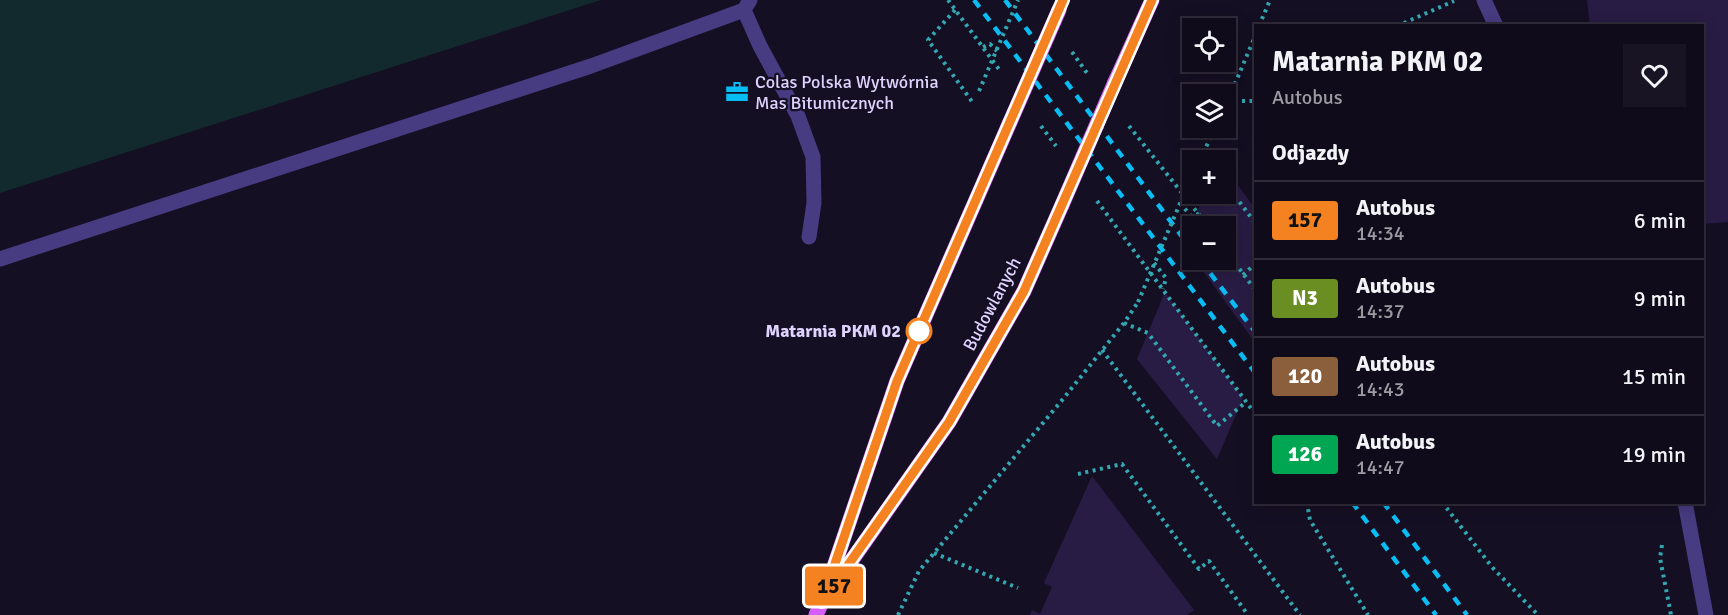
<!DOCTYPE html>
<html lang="pl">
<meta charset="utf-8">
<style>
body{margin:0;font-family:Signika,sans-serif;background:#191423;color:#f1f3f6;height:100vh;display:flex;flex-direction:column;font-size:22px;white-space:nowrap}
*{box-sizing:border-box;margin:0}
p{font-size:20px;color:#9c9ba2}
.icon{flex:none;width:33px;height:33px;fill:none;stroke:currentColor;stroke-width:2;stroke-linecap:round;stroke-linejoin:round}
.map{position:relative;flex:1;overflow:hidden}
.sheet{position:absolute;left:1254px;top:24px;width:450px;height:480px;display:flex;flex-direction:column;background:#100b1a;border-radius:0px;box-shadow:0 3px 15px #0003,0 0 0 2px #302b39}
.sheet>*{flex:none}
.badge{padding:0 12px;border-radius:4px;font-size:21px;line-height:39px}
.fabs{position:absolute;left:1182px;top:18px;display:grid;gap:12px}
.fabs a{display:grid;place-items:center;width:54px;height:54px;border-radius:0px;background:#100b1a;box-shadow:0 3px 15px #0003,0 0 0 2px #302b39;font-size:30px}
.map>.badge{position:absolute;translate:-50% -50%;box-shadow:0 0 0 3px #fff}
h2{padding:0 18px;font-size:22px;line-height:54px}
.round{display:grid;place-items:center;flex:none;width:63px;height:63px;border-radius:0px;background:#191423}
.overview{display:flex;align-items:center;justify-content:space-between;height:102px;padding:0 18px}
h1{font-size:28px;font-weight:700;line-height:45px}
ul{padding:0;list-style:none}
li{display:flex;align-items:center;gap:18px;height:78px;padding:0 18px;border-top:2px solid #302b39}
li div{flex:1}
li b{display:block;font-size:22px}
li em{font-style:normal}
li .badge{min-width:66px;font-weight:700;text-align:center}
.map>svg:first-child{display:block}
.green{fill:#122a2d}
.building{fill:#291c44}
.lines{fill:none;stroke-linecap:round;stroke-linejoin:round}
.path{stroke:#33a8b2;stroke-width:4;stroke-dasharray:3 4.5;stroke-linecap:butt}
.minor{stroke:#473b81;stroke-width:15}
.major{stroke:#d55dfa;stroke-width:15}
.rail{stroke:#08bdf4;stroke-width:4.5;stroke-dasharray:9 8;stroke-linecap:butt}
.path-bridge{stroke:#33a8b2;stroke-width:4;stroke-dasharray:3 4.5;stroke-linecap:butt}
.major-bridge{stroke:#d55dfa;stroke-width:15}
.line-casing{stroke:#fff;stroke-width:14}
.line{stroke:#f58220;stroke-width:9}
.stop-dot{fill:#fff;stroke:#f58220;stroke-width:3}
.labels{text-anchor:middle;stroke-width:4.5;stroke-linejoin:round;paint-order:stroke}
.poi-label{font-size:18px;fill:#ddd3fe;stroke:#150f23;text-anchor:start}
.street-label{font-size:18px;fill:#ddd3fe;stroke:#150f23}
.stop-label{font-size:18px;font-weight:bold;fill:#ddd3fe;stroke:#150f23;text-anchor:end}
</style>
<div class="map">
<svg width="1728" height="615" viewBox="0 0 1728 615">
<rect width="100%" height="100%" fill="#150f23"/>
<!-- green -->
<path class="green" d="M 0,0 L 601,0 L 0,193 Z"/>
<!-- building -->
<path class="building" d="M 1587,0 L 1728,0 L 1728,222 L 1702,224 L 1702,26 L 1590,26 Z
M 1226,169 L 1256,210 L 1256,344 L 1195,260 L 1226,260 L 1226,226 L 1192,226 L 1192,256 L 1183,243 L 1205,194 L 1226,194 Z
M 1165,292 L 1243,398 L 1217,459 L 1137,359 Z
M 1092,476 L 1194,610 L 1187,615 L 1030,615 L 1032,610 L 1040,614 L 1052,587 L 1044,583 Z"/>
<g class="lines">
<!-- path -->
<path class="path" d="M 948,0 L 1001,72
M 955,10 L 928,40 L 973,103
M 1259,26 L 1270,0
M 1397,26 L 1454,1
M 983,47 L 990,44 L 997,51
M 1072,52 L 1087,73
M 1227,101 L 1256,101
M 1226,105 L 1256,34
M 1041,126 L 1056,146
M 1129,126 L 1208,226
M 1203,154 L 1208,160
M 1200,160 L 1215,128
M 1190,180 L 1192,175
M 1226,184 L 1256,224
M 1097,201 L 1256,415
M 1180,203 L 1191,216 L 1199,214
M 1226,251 L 1256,291
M 1154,263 L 1166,278 L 1163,289
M 1243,275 L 1256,263
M 1124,323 L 1148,333 L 1217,426 L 1246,402
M 1102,350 L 1300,615
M 1078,474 L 1122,464 L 1199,569 L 1209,561 L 1248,615
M 1310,502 L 1308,509 L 1310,520 L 1368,615
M 1442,502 L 1492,567 L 1538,615
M 1662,545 L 1660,558 L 1671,615
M 934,553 L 1018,588
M 898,615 L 919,571 L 1063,399 L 1124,323 L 1138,302"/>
<!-- minor -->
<path class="minor" d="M 750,0 L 744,10 L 760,46 L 798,116 L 813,157 L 814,203 L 809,237
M 1484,0 L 1496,26
M 0,259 L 591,66 L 744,10
M 1685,502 L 1706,615"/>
<!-- major -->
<path class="major" d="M 1115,82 L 1152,0
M 833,587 L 949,422 L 1024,291 L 1062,205
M 816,615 L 822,602 L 897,381 L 1010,122"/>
<!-- rail -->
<path class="rail" d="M 974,0 L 1256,374
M 1005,0 L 1192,250
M 1200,260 L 1256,333
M 1352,502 L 1436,615
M 1383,502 L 1467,615"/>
<!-- path-bridge -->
<path class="path-bridge" d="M 979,91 L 1018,0
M 1138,302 L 1190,180"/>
<!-- major-bridge -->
<path class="major-bridge" d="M 1010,122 L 1059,10
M 1062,205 L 1115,82"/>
</g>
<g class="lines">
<!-- line casing -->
<g class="line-casing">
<path id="line" d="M 1063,0 L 897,381 L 822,602 L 949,422 L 1024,291 L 1152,0"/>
</g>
<!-- line -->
<use href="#line" class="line"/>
</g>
<!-- icons -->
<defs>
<g id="office-bare" transform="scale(1.8)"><path d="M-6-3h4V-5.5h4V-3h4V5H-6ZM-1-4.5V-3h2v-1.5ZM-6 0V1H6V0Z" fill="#08bdf4" stroke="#150f23" stroke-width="2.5" paint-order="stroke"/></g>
</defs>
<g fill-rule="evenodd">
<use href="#office-bare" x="737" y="92"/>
</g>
<!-- markers -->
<circle class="stop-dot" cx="919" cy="331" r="12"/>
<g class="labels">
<!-- poi labels -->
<g class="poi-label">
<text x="755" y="88">Colas Polska Wytwórnia<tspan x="755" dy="21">Mas Bitumicznych</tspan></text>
</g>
<!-- street labels -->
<g class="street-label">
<text transform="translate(992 304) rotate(-62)" y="6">Budowlanych</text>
</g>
<!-- stop labels -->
<g class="stop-label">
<text x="901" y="337">Matarnia PKM 02</text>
</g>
</g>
</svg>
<div class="fabs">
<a><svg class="icon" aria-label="locate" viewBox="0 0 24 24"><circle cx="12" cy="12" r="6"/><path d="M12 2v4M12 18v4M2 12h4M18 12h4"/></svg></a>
<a><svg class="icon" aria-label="layers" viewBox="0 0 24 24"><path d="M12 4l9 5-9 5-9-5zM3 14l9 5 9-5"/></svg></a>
<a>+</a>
<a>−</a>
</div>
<b class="badge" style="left:834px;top:586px;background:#f58220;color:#111">157</b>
<section class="sheet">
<div class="overview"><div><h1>Matarnia PKM 02</h1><p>Autobus</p></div><a class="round"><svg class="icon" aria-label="heart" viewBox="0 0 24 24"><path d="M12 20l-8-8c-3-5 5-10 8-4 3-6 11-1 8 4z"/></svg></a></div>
<h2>Odjazdy</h2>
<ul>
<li><span class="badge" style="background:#f58220;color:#111">157</span><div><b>Autobus</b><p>14:34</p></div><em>6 min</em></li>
<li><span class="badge" style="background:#6b8e23;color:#fff">N3</span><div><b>Autobus</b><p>14:37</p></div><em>9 min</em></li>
<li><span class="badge" style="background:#8b5e3c;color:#fff">120</span><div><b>Autobus</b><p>14:43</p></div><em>15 min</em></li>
<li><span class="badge" style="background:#00a651;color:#fff">126</span><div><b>Autobus</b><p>14:47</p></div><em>19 min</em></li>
</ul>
</section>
</div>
